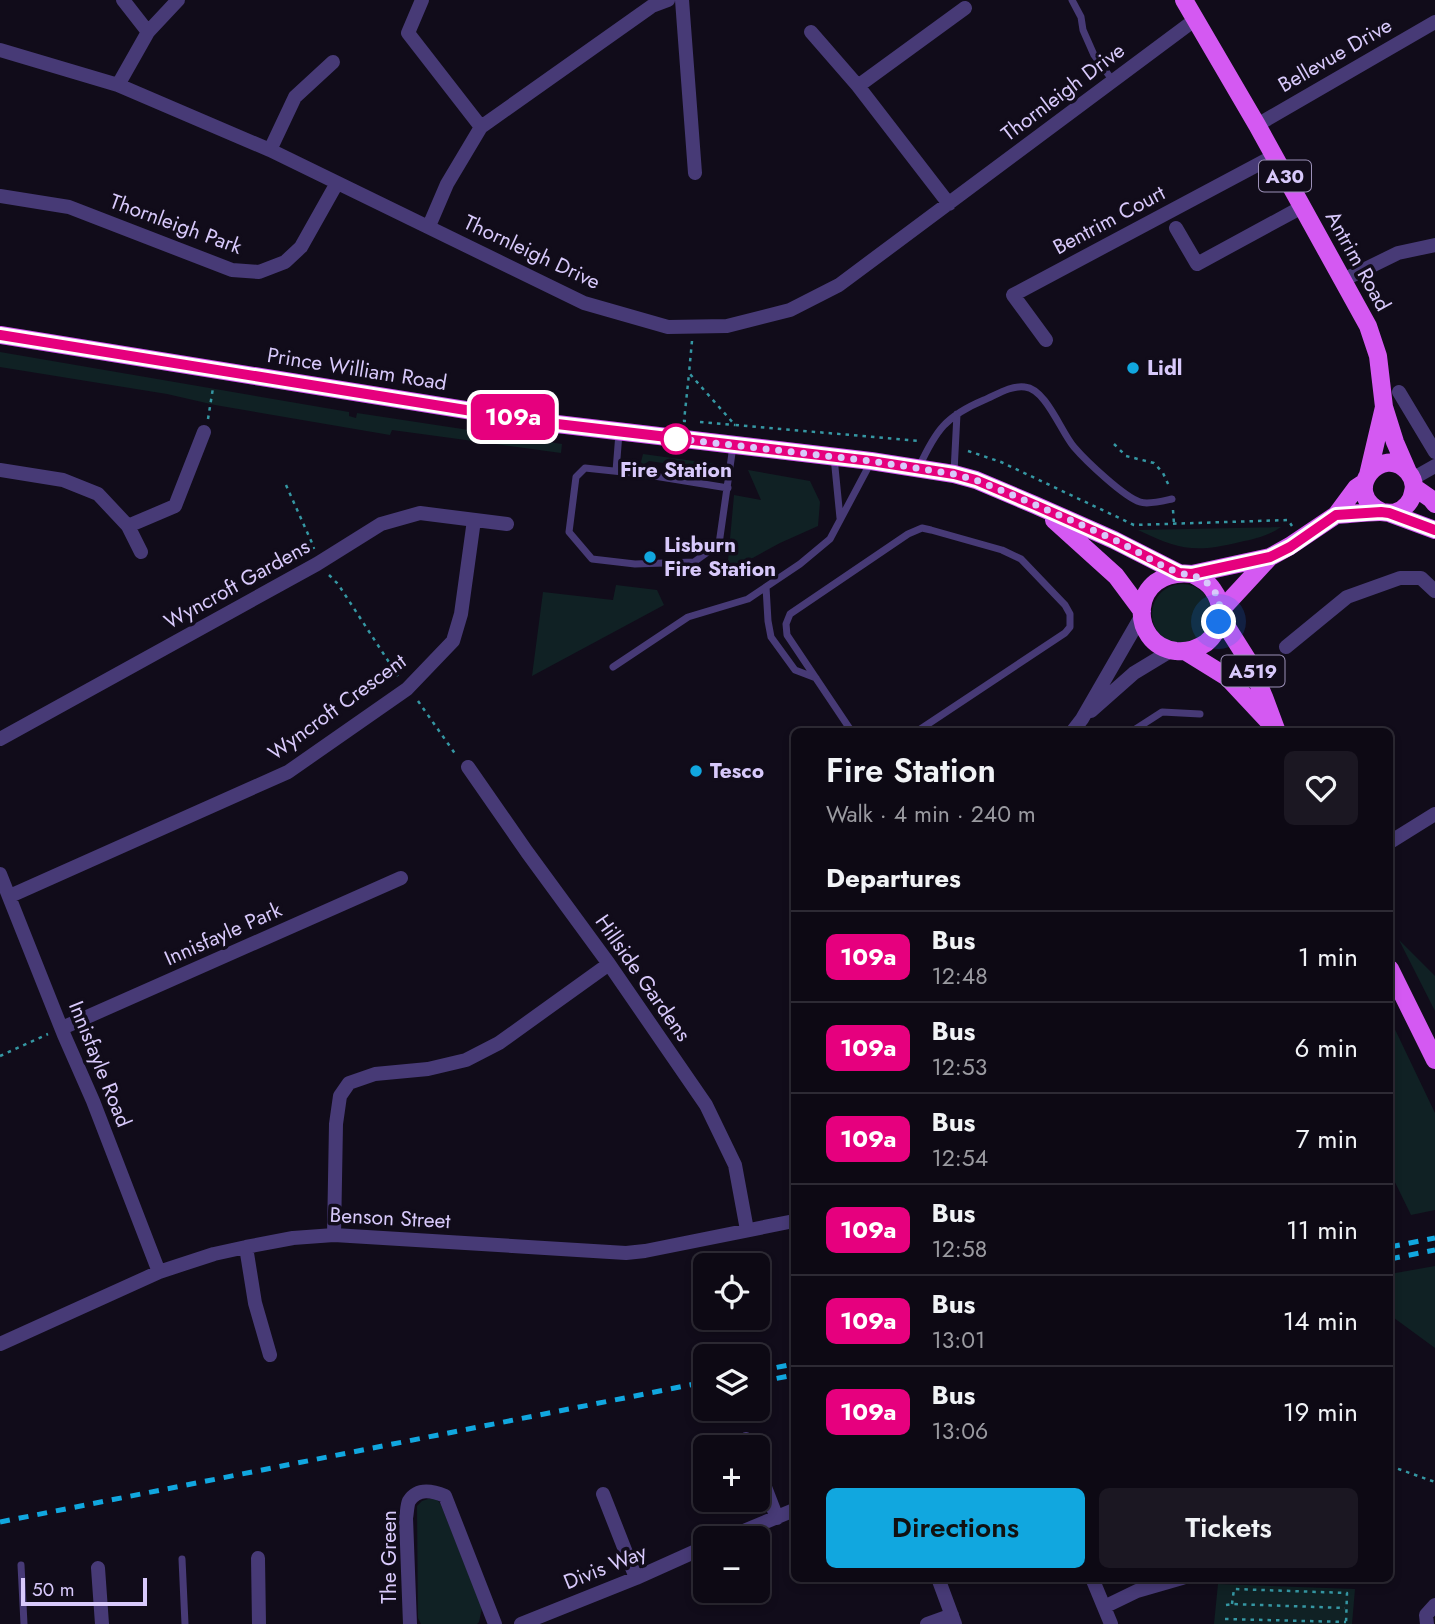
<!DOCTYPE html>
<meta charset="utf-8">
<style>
body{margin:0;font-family:Jost,sans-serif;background:#1b1722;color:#f1f3f6;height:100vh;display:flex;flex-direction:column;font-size:26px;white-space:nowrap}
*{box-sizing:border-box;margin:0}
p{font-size:23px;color:#9a9aa0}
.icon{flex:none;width:38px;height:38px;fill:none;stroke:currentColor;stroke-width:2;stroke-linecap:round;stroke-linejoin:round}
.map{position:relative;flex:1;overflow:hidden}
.drawer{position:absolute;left:791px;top:728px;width:602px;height:854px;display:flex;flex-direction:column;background:#0d0914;border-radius:10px;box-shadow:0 4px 10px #0003,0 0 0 2px #2d2a34}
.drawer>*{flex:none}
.badge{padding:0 14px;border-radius:10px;font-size:24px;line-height:46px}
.buttons{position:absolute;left:693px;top:1253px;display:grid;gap:14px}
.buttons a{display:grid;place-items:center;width:77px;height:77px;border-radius:10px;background:#0d0914;box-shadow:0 4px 10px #0003,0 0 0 2px #2d2a34;font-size:35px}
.scale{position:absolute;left:21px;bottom:18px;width:126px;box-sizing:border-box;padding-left:7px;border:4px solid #d8c9fb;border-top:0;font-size:19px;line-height:24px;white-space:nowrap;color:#d8c9fb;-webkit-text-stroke:5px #110c1a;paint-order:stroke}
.you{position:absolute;width:35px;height:35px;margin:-18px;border:5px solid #fff;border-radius:50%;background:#1a73e8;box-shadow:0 0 0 10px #1a73e833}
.map>.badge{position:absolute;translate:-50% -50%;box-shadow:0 0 0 4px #fff}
h2{padding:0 35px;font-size:26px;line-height:63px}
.round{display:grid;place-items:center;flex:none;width:74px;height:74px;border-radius:10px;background:#1b1722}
.head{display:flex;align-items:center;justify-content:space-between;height:119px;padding:0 35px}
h1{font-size:33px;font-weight:600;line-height:52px}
.cta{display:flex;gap:14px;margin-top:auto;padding:14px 35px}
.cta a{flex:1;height:80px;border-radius:10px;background:#11a7df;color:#111;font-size:28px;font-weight:600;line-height:80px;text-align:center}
.cta a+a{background:#1b1722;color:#f1f3f6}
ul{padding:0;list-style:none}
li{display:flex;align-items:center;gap:21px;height:91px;padding:0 35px;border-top:2px solid #2d2a34}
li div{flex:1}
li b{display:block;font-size:26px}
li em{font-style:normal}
li .badge{min-width:77px;font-weight:700;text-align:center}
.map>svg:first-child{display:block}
.green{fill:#102124}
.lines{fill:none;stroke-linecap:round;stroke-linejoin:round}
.path{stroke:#3597a3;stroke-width:2.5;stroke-dasharray:3.5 5;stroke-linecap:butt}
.service{stroke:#473a76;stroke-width:7}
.minor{stroke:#473a76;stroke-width:14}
.primary{stroke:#d459f2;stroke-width:18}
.rail{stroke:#11a7df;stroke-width:5;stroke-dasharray:10 9;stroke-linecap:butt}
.line-casing{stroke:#fff;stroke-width:16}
.line{stroke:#e6007e;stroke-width:10}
.walk{stroke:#d8c9fb;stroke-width:7;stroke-dasharray:0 12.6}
.poi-dot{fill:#11a7df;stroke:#110c1a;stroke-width:2.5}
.stop-dot{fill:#fff;stroke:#e6007e;stroke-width:3.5}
.labels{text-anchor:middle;stroke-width:7;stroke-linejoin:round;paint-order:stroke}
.shield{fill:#110c1a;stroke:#9c90b8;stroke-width:2}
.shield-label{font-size:19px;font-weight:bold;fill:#d8c9fb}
.street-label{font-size:21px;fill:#d8c9fb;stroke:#110c1a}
.poi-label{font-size:21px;font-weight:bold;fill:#d8c9fb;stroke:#110c1a;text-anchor:start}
.stop-label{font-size:21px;font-weight:bold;fill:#d8c9fb;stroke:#110c1a}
</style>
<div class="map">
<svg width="1435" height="1624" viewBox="0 0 1435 1624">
<rect width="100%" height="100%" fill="#110c1a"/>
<!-- green -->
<path class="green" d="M 0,352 L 349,412 L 349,416 L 356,418 L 357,413 L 562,444 L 561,453 L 392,430 L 390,435 L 215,405 L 167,394 L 0,367 Z
M 643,454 L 723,465 L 722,473 L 720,474 L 715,474 L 711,470 L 649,461 L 643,465 L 641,462 Z
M 748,470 L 810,481 L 820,502 L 818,526 L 780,543 L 727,572 L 734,495 L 761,500 Z
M 1281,527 C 1268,536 1255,539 1240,542 C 1195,553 1179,550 1138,530 Z
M1152 614a30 30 0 1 1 60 0a30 30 0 1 1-60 0Z
M 616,585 L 657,590 L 664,605 L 532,676 L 543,592 L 613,600 Z
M 1399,940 L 1435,976 L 1435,1011 Z
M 1390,1019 L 1435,1113 L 1435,1210 L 1411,1215 L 1390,1172 Z
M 1435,1266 L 1435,1348 L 1390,1315 L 1390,1274 Z
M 428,1499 L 437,1499 L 441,1505 L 482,1608 L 479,1622 L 477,1624 L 421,1624 L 418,1618 L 417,1506 L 422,1501 Z
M 1218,1584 L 1355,1589 L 1352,1624 L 1214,1624 Z"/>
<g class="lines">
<!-- path -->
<path class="path" d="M 692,341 L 689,373 L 735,425 L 920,441
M 208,419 L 213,388
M 686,421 L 684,421 L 689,374
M 700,422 L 735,425
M 1114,444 L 1126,456 L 1154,463 L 1163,473 L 1169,486
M 968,451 L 1001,462 L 1134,525 L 1288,520 L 1292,526
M 286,485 L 312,543 L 314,549
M 1173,510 L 1174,524
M 329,575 L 338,584 L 398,676
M 418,701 L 456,755
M 0,1056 L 48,1034
M 1390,1466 L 1435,1482
M 1232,1604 L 1234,1589 L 1347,1593 L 1346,1624
M 1226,1605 L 1232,1604 L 1345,1608
M 1225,1619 L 1346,1622"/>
<!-- service -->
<path class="service" d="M 1072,0 L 1081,17 L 1083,30 L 1094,55 L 1113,81
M 834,457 L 840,518
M 919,467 C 936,430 946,416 984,400 C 996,395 1011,385 1025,387 C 1046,389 1061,432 1074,447 C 1086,461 1124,497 1140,502 C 1148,505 1163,501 1172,499
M 616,471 L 619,433
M 954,472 L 957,414
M 728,488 L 642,474 L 585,468 L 576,477 L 569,532 L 592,559 L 635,564 L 694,562 L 719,544 L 733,446
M 766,587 L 768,621 L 771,637 L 795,670 L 816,678
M 613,667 L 688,617 L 748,599 L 800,564 L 830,539 L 871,462
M 852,732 L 787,635 L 786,624 L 790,614 L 908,534 L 922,528 L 931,530 L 1002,550 L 1021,559 L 1065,605 L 1070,614 L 1070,627 L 1065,633 L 916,732
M 1131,732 L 1162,712 L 1200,714
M 182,1559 L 185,1624
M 21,1565 L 24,1624"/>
<!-- minor -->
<path class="minor" d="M 123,0 L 148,32
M 422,0 L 408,33 L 481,127
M 682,0 L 695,173
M 811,32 L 858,86 L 949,204
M 0,50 L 118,85 L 270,150 L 584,303 L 668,327 L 727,326 L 790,310 L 839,285 L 1196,19
M 118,85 L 148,32 L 178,0
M 858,86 L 965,8
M 1257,125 L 1435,22
M 270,150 L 295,97 L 333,62
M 0,196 L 69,207 L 232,270 L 259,272 L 285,262 L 301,247 L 337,183
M 429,226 L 447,184 L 481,127 L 652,6 L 668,0
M 1176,228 L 1197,264 L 1302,207
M 1343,280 L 1398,253 L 1435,245
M 1046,340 L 1013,295 L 1274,156
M 1399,392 L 1435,452
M 0,470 L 63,480 L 98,494 L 128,526 L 141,552
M 1412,479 L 1435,466
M 128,526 L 175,506 L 204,432
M 1286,647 L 1347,597 L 1400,578 L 1421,578 L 1435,591
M 1091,711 L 1134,673 L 1172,650
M 1072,732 L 1082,719 L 1142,615
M 0,739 L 317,564 L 381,524 L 420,513 L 507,524
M 468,767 L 527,852 L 609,964 L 706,1105 L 735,1165 L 747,1230
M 1390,842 L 1435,814
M 0,874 L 64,1035 L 93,1101 L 159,1272
M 10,896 L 288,772 L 407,689 L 453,641 L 461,614 L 474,520
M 62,1028 L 401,878
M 334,1235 L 336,1124 L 340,1096 L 349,1083 L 375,1074 L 428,1069 L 466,1060 L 499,1043 L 609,964
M 246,1247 L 255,1303 L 270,1355
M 0,1344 L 159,1272 L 214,1254 L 246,1247 L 293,1238 L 334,1235 L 626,1253 L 645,1251 L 794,1221
M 746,1439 L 749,1447
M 758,1469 L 777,1518
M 603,1494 L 636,1578
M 727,1538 L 794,1510
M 258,1558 L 259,1624
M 98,1568 L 102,1624
M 938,1578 L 955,1624
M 1092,1578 L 1111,1624
M 1104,1607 L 1137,1591 L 1182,1578
M 410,1624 L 406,1518 C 407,1514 407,1505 409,1501 C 418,1487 433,1491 445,1496 L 495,1624
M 521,1624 L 636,1578 L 705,1547
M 927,1624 L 952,1615
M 1427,1624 L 1426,1615 L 1435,1605"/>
<!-- primary -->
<path class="primary" d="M 1184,0 L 1257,125 L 1368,326 L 1378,356 L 1384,407 L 1395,442 L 1408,472
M 0,335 L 540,422 L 871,461 L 954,474 L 976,480 L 1035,505 L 1114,540 L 1179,573
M 1368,475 L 1384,407
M 1414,487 L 1431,499 L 1435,504
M 1389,513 L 1435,530
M 1336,515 C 1351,514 1366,512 1380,512 C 1386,512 1391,514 1396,512 C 1405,509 1412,501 1413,492 C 1415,485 1413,478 1408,472 C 1383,442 1339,492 1382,512
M 1054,520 L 1116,576 L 1142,611
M 1192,574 C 1200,578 1208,582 1213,590 C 1225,606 1222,630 1206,643 C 1197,649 1186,652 1176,651 C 1127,645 1129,567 1192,574 L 1270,557 L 1290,546 L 1336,515 L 1356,488 L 1365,482
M 1221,610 L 1270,557
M 1220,616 L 1249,662 L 1264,697 L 1277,732
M 1185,651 L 1227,677 L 1271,724
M 1390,969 L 1435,1060"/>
<!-- rail -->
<path class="rail" d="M 1390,1247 L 1435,1238
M 1390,1259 L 1435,1250
M 758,1371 L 794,1364
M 758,1382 L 794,1375
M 0,1522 L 705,1382"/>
</g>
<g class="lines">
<!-- line casing -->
<g class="line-casing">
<path id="line" d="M 0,335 L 540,422 L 871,461 L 954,474 L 976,480 L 1035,505 L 1114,540 L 1179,573 L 1192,574 L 1270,557 L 1290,547 L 1336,515 L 1381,512 L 1389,513 L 1435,530"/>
</g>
<!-- line -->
<use href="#line" class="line"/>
<!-- walk -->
<path class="walk" d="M 676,439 L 671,438 L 871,461 L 954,474 L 976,480 C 1023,499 1069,519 1115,540 C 1136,550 1156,564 1177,572 C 1191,577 1200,574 1211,587 C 1220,597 1221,609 1219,622"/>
</g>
<!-- markers -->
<g class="poi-dot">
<circle cx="1133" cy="368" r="7"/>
<circle cx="650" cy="557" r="7"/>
<circle cx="696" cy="771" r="7"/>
</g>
<circle class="stop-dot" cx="676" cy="439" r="14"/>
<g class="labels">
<!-- shield labels -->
<g class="shield">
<rect x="1259" y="160.5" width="52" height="31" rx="5"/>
<rect x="1221.5" y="655.5" width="63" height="31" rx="5"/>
</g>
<g class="shield-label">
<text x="1285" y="183">A30</text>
<text x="1253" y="678">A519</text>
</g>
<!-- street labels -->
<g class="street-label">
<text transform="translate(1335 55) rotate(-30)" y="7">Bellevue Drive</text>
<text transform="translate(1063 92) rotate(-37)" y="7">Thornleigh Drive</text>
<text transform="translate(1109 220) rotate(-28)" y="7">Bentrim Court</text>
<text transform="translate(176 224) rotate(20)" y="7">Thornleigh Park</text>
<text transform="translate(532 252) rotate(25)" y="7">Thornleigh Drive</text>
<text transform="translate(1358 261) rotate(61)" y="7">Antrim Road</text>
<text transform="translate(357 369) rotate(9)" y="7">Prince William Road</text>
<text transform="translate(237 584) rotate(-29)" y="7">Wyncroft Gardens</text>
<text transform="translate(337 707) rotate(-36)" y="7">Wyncroft Crescent</text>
<text transform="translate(223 934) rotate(-24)" y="7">Innisfayle Park</text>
<text transform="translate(643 978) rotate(55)" y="7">Hillside Gardens</text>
<text transform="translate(100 1064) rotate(68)" y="7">Innisfayle Road</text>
<text transform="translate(390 1218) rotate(3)" y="7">Benson Street</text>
<text transform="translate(389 1557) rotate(-90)" y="7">The Green</text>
<text transform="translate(605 1567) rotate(-22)" y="7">Divis Way</text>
</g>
<!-- poi labels -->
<g class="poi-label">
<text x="1147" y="375">Lidl</text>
<text x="664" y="552">Lisburn<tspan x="664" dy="24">Fire Station</tspan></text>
<text x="710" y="778">Tesco</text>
</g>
<!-- stop labels -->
<g class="stop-label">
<text x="676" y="477">Fire Station</text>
</g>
</g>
</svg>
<div class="buttons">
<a><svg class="icon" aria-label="locate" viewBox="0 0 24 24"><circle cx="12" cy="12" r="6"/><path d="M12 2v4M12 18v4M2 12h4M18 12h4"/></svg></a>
<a><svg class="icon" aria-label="layers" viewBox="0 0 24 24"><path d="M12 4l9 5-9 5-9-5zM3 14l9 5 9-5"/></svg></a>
<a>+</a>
<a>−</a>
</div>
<div class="scale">50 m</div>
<div class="you" style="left:1219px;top:622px"></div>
<b class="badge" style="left:513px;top:417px;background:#e6007e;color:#fff">109a</b>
<section class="drawer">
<div class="head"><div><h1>Fire Station</h1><p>Walk · 4 min · 240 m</p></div><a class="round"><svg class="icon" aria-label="heart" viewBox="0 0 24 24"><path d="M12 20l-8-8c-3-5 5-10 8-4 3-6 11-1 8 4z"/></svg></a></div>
<h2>Departures</h2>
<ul>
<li><span class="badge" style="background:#e6007e;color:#fff">109a</span><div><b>Bus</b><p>12:48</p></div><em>1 min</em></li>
<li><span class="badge" style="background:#e6007e;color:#fff">109a</span><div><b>Bus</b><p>12:53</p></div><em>6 min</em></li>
<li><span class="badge" style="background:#e6007e;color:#fff">109a</span><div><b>Bus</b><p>12:54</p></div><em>7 min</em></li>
<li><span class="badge" style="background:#e6007e;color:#fff">109a</span><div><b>Bus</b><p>12:58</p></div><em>11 min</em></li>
<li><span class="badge" style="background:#e6007e;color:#fff">109a</span><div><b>Bus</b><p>13:01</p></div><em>14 min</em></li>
<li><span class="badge" style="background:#e6007e;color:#fff">109a</span><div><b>Bus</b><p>13:06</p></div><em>19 min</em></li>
</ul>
<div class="cta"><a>Directions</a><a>Tickets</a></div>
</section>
</div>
